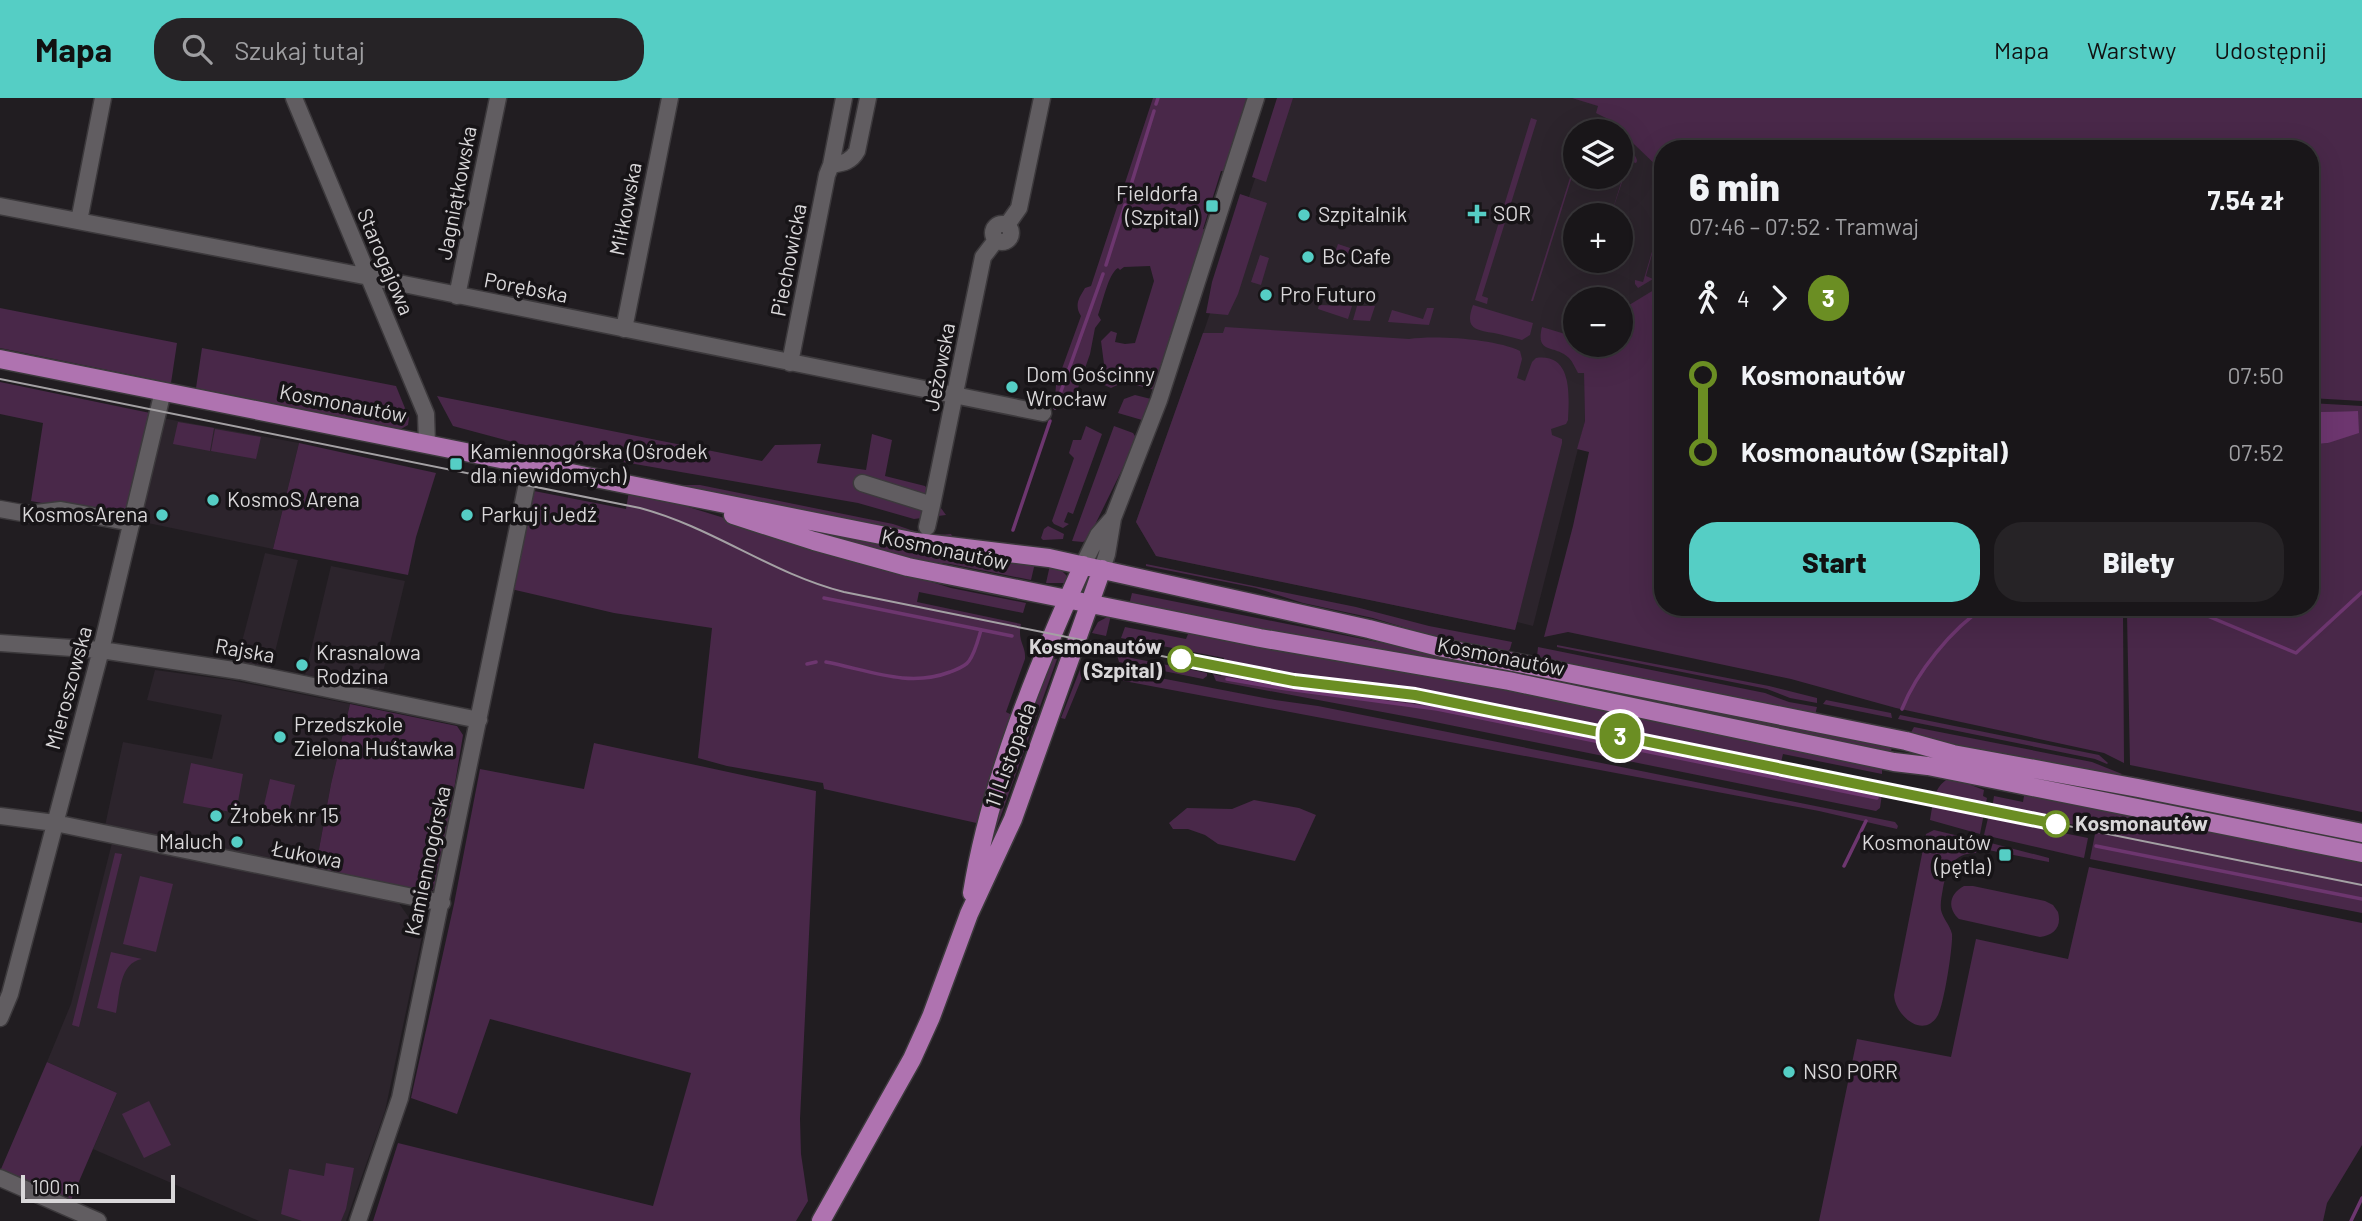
<!DOCTYPE html>
<html lang="pl">
<meta charset="utf-8">
<style>
body{margin:0;font-family:Barlow,sans-serif;background:#262326;color:#f1f3f6;height:100vh;display:flex;flex-direction:column;font-size:26px;white-space:nowrap}
*{box-sizing:border-box;margin:0}
p{font-size:23px;color:#9f9fa2}
.icon{flex:none;width:38px;height:38px;fill:none;stroke:currentColor;stroke-width:2;stroke-linecap:round;stroke-linejoin:round}
.map{position:relative;flex:1;overflow:hidden}
.drawer{position:absolute;left:1654px;top:42px;width:665px;height:476px;display:flex;flex-direction:column;background:#191619;border-radius:28px;box-shadow:0 7px 28px #0002,0 0 0 2px #373538}
.drawer>*{flex:none}
.badge{padding:0 14px;border-radius:23px;font-size:24px;line-height:46px}
.tools{position:absolute;left:1563px;top:21px;display:grid;gap:14px}
.tools a{display:grid;place-items:center;width:70px;height:70px;border-radius:50%;background:#191619;box-shadow:0 7px 28px #0002,0 0 0 2px #373538;font-size:35px}
.scale{position:absolute;left:21px;bottom:18px;width:154px;box-sizing:border-box;padding-left:7px;border:4px solid #d9d7d9;border-top:0;font-size:19px;line-height:24px;white-space:nowrap;color:#d9d7d9;-webkit-text-stroke:5px #171417;paint-order:stroke}
.map>.badge{position:absolute;translate:-50% -50%;box-shadow:0 0 0 4px #fff}
.legs{display:flex;align-items:center;gap:10px;height:77px;padding:0 35px;font-size:23px}
.legs p{margin-inline-start:auto}
.headline{display:flex;align-items:center;justify-content:space-between;height:119px;padding:0 35px}
h1{font-size:38px;font-weight:800;line-height:52px}
.cta{display:flex;gap:14px;margin-top:auto;padding:14px 35px}
.cta a{flex:1;height:80px;border-radius:28px;background:#55cec5;color:#111;font-size:28px;font-weight:800;line-height:80px;text-align:center}
.cta a+a{background:#262326;color:#f1f3f6}
ul{padding:0 35px;list-style:none}
li{display:flex;align-items:center;gap:24px;height:77px;font-size:26px}
li i{display:grid;place-items:center;width:10px;height:100%;margin:0 9px;background:currentColor}
li i::after{content:'';width:18px;height:18px;margin:-9px;border:5px solid;border-radius:50%;background:#191619}
li p{margin-inline-start:auto}
li:first-child i{background:linear-gradient(#0000 50%,currentColor 0)}
li:last-child i{background:linear-gradient(currentColor 50%,#0000 0)}
header{display:flex;align-items:center;gap:42px;box-sizing:border-box;height:98px;padding:0 35px;background:#55cec5;color:#111}
header strong{font-size:33px}
nav{display:flex;gap:38px;margin-inline-start:auto;font-size:24px}
.search{width:490px;height:63px;background:#262326;display:flex;align-items:center;gap:18px;box-sizing:border-box;padding:0 24px;border-radius:28px;color:#9f9fa2;font-size:26px}
.map>svg:first-child{display:block}
.built{fill:#2c242c;fill-rule:evenodd}
.green{fill:#492849}
.water{fill:#6d366f}
.lines{fill:none;stroke-linecap:round;stroke-linejoin:round}
.stream{stroke:#6d366f;stroke-width:3.5}
.minor-casing{stroke:#3c393c;stroke-width:19}
.major-casing{stroke:#3c393c;stroke-width:21}
.minor{stroke:#615d61;stroke-width:16}
.major{stroke:#af73b0;stroke-width:18}
.tram{stroke:#a4a1a4;stroke-width:2}
.line-1-casing{stroke:#fff;stroke-width:16}
.line-1{stroke:#6b8e23;stroke-width:10}
.poi-dot{fill:#55cec5;stroke:#171417;stroke-width:2.5}
.stop-1-dot{fill:#fff;stroke:#6b8e23;stroke-width:3.5}
.labels{text-anchor:middle;stroke-width:7;stroke-linejoin:round;paint-order:stroke}
.street-label{font-size:21px;fill:#d9d7d9;stroke:#171417}
.poi-label{font-size:21px;fill:#d9d7d9;stroke:#171417;text-anchor:start}
.stop-label{font-size:21px;font-weight:bold;fill:#d9d7d9;stroke:#171417;text-anchor:end}
</style>
<header>
<strong>Mapa</strong>
<div class="search"><svg class="icon" aria-label="search" viewBox="0 0 24 24"><circle cx="10" cy="10" r="6"/><path d="M15 15l6 6"/></svg>Szukaj tutaj</div>
<nav><a>Mapa</a><a>Warstwy</a><a>Udostępnij</a></nav>
</header>
<div class="map">
<svg width="2362" height="1123" viewBox="0 0 2362 1123">
<rect width="100%" height="100%" fill="#211d21"/>
<!-- built -->
<path class="built" d="M 1282,0 L 1595,0 L 1662,67 L 1662,191 L 1621,215 L 1620,201 L 1575,201 L 1575,247 L 1584,247 L 1585,323 L 1533,528 L 1517,524 L 1515,532 L 1156,458 L 1136,424 L 1206,227 ZM 1575,33 L 1620,33 L 1620,79 L 1575,79 ZM 1575,117 L 1620,117 L 1620,163 L 1575,163 Z
M 162,320 L 299,345 L 273,451 L 138,423 Z
M 265,455 L 298,462 L 271,570 L 237,563 Z
M 331,468 L 405,483 L 379,591 L 305,577 Z
M 155,572 L 230,582 L 350,606 L 331,686 L 315,773 L 142,738 L 127,731 L 105,728 L 123,644 L 212,661 L 222,617 L 147,602 Z
M 112,745 L 398,804 L 422,838 L 385,1013 L 346,1123 L 259,1123 L 93,1051 L 117,995 L 47,964 L 71,906 Z"/>
<!-- green -->
<path class="green" d="M 1153,0 L 1248,0 L 1225,73 L 1221,73 L 1203,131 L 1207,132 L 1155,292 L 1124,284 L 1111,290 L 1102,286 L 1100,280 L 1104,266 L 1101,243 L 1111,233 L 1117,235 L 1115,244 L 1125,246 L 1135,245 L 1154,183 L 1150,168 L 1124,169 L 1120,172 L 1118,170 C 1108,176 1103,204 1098,217 L 1101,222 L 1095,230 L 1090,256 L 1077,293 L 1065,300 L 1055,300 L 1056,287 L 1081,218 C 1074,207 1079,200 1085,190 L 1091,188 Z
M 1277,0 L 1293,0 L 1266,84 L 1252,79 Z
M 1572,0 L 2362,0 L 2362,303 L 2310,300 L 2310,51 L 1662,51 L 1662,73 L 1608,21 L 1596,15 L 1598,8 Z
M 1531,20 L 1537,22 L 1482,198 L 1488,200 L 1487,206 L 1475,202 Z
M 1625,52 C 1630,51 1637,58 1637,63 L 1636,65 L 1629,63 L 1611,117 L 1629,59 L 1622,56 Z
M 1575,64 L 1575,69 L 1533,203 L 1531,203 Z
M 1240,96 L 1267,105 L 1238,196 L 1228,217 L 1206,215 L 1212,184 Z
M 1662,120 L 1646,178 L 1653,181 L 1638,190 L 1635,186 L 1635,182 L 1643,184 Z
M 1338,146 L 1368,156 L 1365,166 L 1334,157 Z
M 1260,157 L 1269,160 L 1261,187 L 1251,184 Z
M 1662,187 L 1662,509 L 2310,509 L 2310,347 L 2328,345 L 2357,313 L 2310,314 L 2310,305 L 2362,308 L 2362,714 L 2130,667 L 2127,516 L 2123,516 L 2124,665 L 2104,655 L 1896,610 L 1791,581 L 1568,534 L 1544,539 L 1573,428 L 1589,354 L 1577,351 L 1585,323 L 1584,275 L 1578,275 C 1575,270 1573,264 1569,260 C 1555,246 1535,257 1542,229 L 1575,239 L 1575,247 L 1620,247 L 1621,212 Z
M 1319,207 L 1352,208 L 1348,221 L 1318,211 Z
M 1473,207 L 1533,225 L 1530,237 L 1522,242 C 1512,239 1503,237 1494,235 C 1473,232 1465,229 1473,207 Z
M 1357,208 L 1375,208 L 1370,223 L 1353,222 Z
M 0,210 L 177,245 L 171,285 L 0,250 Z
M 1427,210 L 1434,210 L 1429,227 L 1388,224 L 1392,212 L 1423,221 Z
M 1225,229 L 1409,241 C 1436,237 1496,241 1520,253 L 1522,261 L 1517,280 L 1525,283 L 1532,264 L 1536,260 C 1573,255 1569,298 1568,322 L 1566,326 L 1551,331 L 1552,337 L 1562,341 L 1562,345 L 1515,532 L 1156,458 L 1136,424 L 1203,235 L 1223,235 Z
M 202,250 L 396,288 L 409,320 L 408,327 L 401,331 L 196,290 Z
M 0,284 L 155,316 L 129,416 L 123,420 L 31,403 L 43,325 L 0,316 Z
M 1135,297 L 1151,301 L 1145,320 L 1142,322 L 1118,315 L 1124,301 Z
M 437,298 L 762,363 L 775,347 L 821,346 L 817,365 L 866,372 L 872,336 L 892,342 L 885,378 L 925,388 L 946,417 L 914,421 L 858,405 L 520,346 L 453,328 Z
M 178,324 L 214,330 L 210,353 L 173,346 Z
M 1086,328 L 1102,336 L 1073,416 L 1068,414 L 1064,424 L 1069,426 L 1063,430 L 1054,426 L 1052,423 L 1074,360 L 1069,355 L 1073,342 L 1081,342 Z
M 1114,328 L 1133,335 L 1137,341 L 1089,439 L 1083,444 L 1072,443 Z
M 215,331 L 261,339 L 256,361 L 211,353 Z
M 299,345 L 436,375 L 416,439 L 408,477 L 273,451 Z
M 673,387 L 700,387 L 893,426 C 913,433 930,439 951,436 L 952,438 L 934,440 Z
M 534,393 L 626,411 L 629,393 L 669,403 L 951,490 L 1026,505 L 1023,515 L 919,494 L 917,504 L 1021,526 C 1017,544 1026,547 1025,561 L 1006,614 L 1012,617 L 981,726 L 824,691 L 823,685 L 727,668 L 698,660 L 712,530 L 614,515 L 511,491 Z
M 781,426 L 1035,465 L 1031,482 L 950,466 L 901,461 Z
M 1048,428 L 1064,436 L 1063,441 L 1043,442 L 1041,440 L 1044,431 Z
M 1146,466 L 1356,509 L 1429,528 L 1512,544 L 1510,551 L 1505,556 L 1466,548 L 1373,520 L 1303,505 L 1256,490 L 1146,468 Z
M 1050,467 L 1062,473 L 1069,480 L 1067,485 L 1046,485 Z
M 1132,495 L 1498,568 L 1503,573 L 1303,540 L 1129,507 Z
M 1111,517 L 1106,538 L 1092,535 L 1098,524 Z
M 1125,529 L 1186,541 L 1188,536 L 1211,536 L 1368,563 L 1760,641 L 1809,656 L 1882,671 L 1882,676 L 1783,656 L 1778,676 L 1882,696 L 1880,710 L 1876,713 L 1420,621 L 1216,583 L 1213,576 L 1221,578 L 1224,560 L 1121,540 Z
M 1557,547 L 1769,588 L 1817,600 L 1817,605 L 1790,600 L 1767,591 L 1557,549 Z
M 1538,549 L 1765,595 L 1789,604 L 1817,609 L 1815,617 L 1539,562 L 1537,559 Z
M 1117,557 L 1207,575 L 1207,578 L 1203,581 L 1119,564 Z
M 1050,560 L 1057,561 L 987,756 L 1009,676 Z
M 1098,568 L 1275,602 L 1318,608 L 1895,724 L 1898,728 L 1897,731 L 1819,713 L 1108,580 L 1094,577 Z
M 1081,569 L 1086,570 L 1065,621 L 1061,620 Z
M 1521,574 L 1892,647 L 1891,654 L 1518,577 Z
M 1826,602 L 1891,615 L 1892,620 L 1823,606 Z
M 350,606 L 457,628 L 463,637 L 451,710 L 434,791 L 426,796 L 315,773 L 331,686 Z
M 1900,617 L 2099,657 L 2108,665 L 2107,666 L 2095,661 L 1898,621 Z
M 1914,629 L 2092,664 L 2122,676 L 2116,679 L 1909,638 Z
M 594,645 L 816,693 L 800,1021 L 801,1056 L 808,1103 L 796,1123 L 373,1123 L 398,1045 L 653,1108 L 691,975 L 490,921 L 457,1016 L 411,1000 L 454,806 L 480,671 L 584,691 Z
M 191,665 L 243,676 L 236,715 L 183,705 Z
M 2130,678 L 2362,724 L 2362,729 L 2131,680 Z
M 270,681 L 295,687 L 286,726 L 261,720 Z
M 1948,681 L 1955,681 L 1984,692 L 1983,698 L 1987,700 L 1980,736 L 1930,722 C 1933,707 1933,689 1948,681 Z
M 2080,690 L 2121,693 L 2362,742 L 2362,749 Z
M 1994,698 L 2023,704 L 2024,698 L 2042,698 L 2362,762 L 2362,815 L 2090,761 L 2096,731 L 1992,711 Z
M 1254,702 L 1299,710 L 1316,717 L 1295,763 L 1218,746 L 1205,737 L 1188,731 L 1173,731 L 1169,725 L 1187,710 L 1232,711 Z
M 1988,720 L 2088,740 L 2084,760 L 1984,737 Z
M 1934,732 L 1976,742 L 1978,745 L 1976,755 C 1953,755 1947,771 1943,790 C 1942,797 1940,804 1941,812 C 1943,821 1950,827 1952,836 C 1953,849 1944,906 1938,917 C 1924,942 1895,918 1894,897 L 1926,736 Z
M 1987,744 L 2049,760 L 2049,764 L 1983,751 Z
M 115,755 L 122,756 L 79,929 L 72,927 Z
M 2089,769 L 2362,825 L 2362,1047 L 2327,1105 L 2323,1123 L 1819,1123 L 1857,941 L 1951,959 L 1976,841 L 2068,861 Z
M 140,778 L 173,786 L 156,854 L 123,846 Z
M 1964,788 L 1973,788 L 2045,803 L 2053,807 L 2058,814 C 2062,829 2054,837 2040,839 L 1959,821 C 1947,810 1949,796 1964,788 Z
M 111,854 L 142,861 C 119,865 120,896 116,915 L 97,910 Z
M 47,964 L 117,995 L 71,1102 L 68,1100 L 73,1087 L 68,1085 L 63,1098 L 1,1071 Z
M 149,1003 L 171,1047 L 144,1060 L 122,1016 Z
M 326,1065 L 354,1070 L 346,1111 L 341,1123 L 302,1123 L 281,1116 L 289,1071 L 324,1078 Z"/>
<!-- water -->
<path class="water" d="M 2358,313 L 2359,335 L 2328,345 L 2310,347 L 2310,314 Z"/>
<g class="lines">
<!-- stream -->
<path class="stream" d="M 1156,6 L 1158,0
M 1130,90 L 1154,13
M 1127,101 L 1129,95
M 1106,167 L 1125,107
M 1055,310 L 1103,176
M 1013,432 L 1050,323
M 824,500 L 1012,538
M 2186,509 L 2296,555 L 2362,494
M 826,564 C 868,572 908,590 950,574 C 957,571 965,569 969,563 C 975,555 978,542 981,532
M 807,566 L 816,564
M 1227,581 L 1280,590 L 1437,611 L 1877,700
M 1902,611 C 1916,575 1952,530 1985,509
M 2096,748 L 2362,801
M 1844,768 L 1866,723
M 2351,1123 L 2362,1100"/>
<!-- minor casing -->
<g class="minor-casing">
<path id="minor" d="M 294,0 L 426,316 L 427,346
M 844,0 L 831,67 C 843,65 851,64 857,53 L 868,0
M 0,108 L 359,177 L 1043,315
M 79,123 L 103,0
M993 135a9 9 0 1 1 18 0a9 9 0 1 1-18 0Z
M 1007,127 L 1019,110 L 1042,0
M 457,198 L 498,0
M 624,231 L 670,0
M 790,265 L 827,77 L 831,67
M 862,385 L 932,407 L 927,429
M 932,407 L 983,159 L 996,142
M 0,411 L 28,416 L 61,412 L 132,425
M 1083,467 L 1098,437 L 1111,422
M 1102,471 L 1107,456 L 1113,420 L 1159,302 L 1256,0
M 0,545 L 101,552 L 240,573 L 479,622
M 0,718 L 55,725 L 442,805
M 0,920 L 10,896 L 101,552 L 163,293
M 0,1080 L 98,1123
M 358,1123 L 400,1000 L 531,366"/>
</g>
<!-- major casing -->
<g class="major-casing">
<path id="major" d="M 0,261 L 916,444 L 1049,460 L 1369,531 L 1443,550 L 1906,643 L 1953,656 L 2138,690 L 2362,735
M 733,417 L 814,443 L 908,469 L 1260,540 L 1509,583 L 1894,664 L 1928,668 L 2362,755
M 972,795 C 990,684 1037,569 1083,467
M 821,1123 L 912,961 L 931,919 L 969,816 L 1013,721 L 1102,471"/>
</g>
<!-- minor -->
<use href="#minor" class="minor"/>
<!-- major -->
<use href="#major" class="major"/>
<!-- tram -->
<path class="tram" d="M 0,281 L 640,410 C 712,429 772,476 844,494 L 1251,576 L 1415,597 L 2362,787"/>
</g>
<g class="lines">
<!-- line-1 casing -->
<g class="line-1-casing">
<path id="line-1" d="M 1181,561 L 1294,583 L 1415,597 L 2056,726"/>
</g>
<!-- line-1 -->
<use href="#line-1" class="line-1"/>
</g>
<!-- markers -->
<g class="poi-dot">
<rect x="1205" y="101" width="14" height="14" rx="3.5"/>
<path d="M1473.5 105.5h7v7h7v7h-7v7h-7v-7h-7v-7h7z"/>
<circle cx="1304" cy="117" r="7"/>
<circle cx="1308" cy="159" r="7"/>
<circle cx="1266" cy="197" r="7"/>
<circle cx="1012" cy="289" r="7"/>
<rect x="449" y="359" width="14" height="14" rx="3.5"/>
<circle cx="213" cy="402" r="7"/>
<circle cx="162" cy="417" r="7"/>
<circle cx="467" cy="417" r="7"/>
<circle cx="302" cy="567" r="7"/>
<circle cx="280" cy="639" r="7"/>
<circle cx="216" cy="718" r="7"/>
<circle cx="237" cy="744" r="7"/>
<rect x="1998" y="750" width="14" height="14" rx="3.5"/>
<circle cx="1789" cy="974" r="7"/>
</g>
<g class="stop-1-dot">
<circle cx="1181" cy="561" r="12"/>
<circle cx="2056" cy="726" r="12"/>
</g>
<g class="labels">
<!-- street labels -->
<g class="street-label">
<text transform="translate(457 95) rotate(-79)" y="7">Jagniątkowska</text>
<text transform="translate(626 111) rotate(-79)" y="7">Miłkowska</text>
<text transform="translate(789 162) rotate(-79)" y="7">Piechowicka</text>
<text transform="translate(385 164) rotate(67)" y="7">Starogajowa</text>
<text transform="translate(526 190) rotate(11)" y="7">Porębska</text>
<text transform="translate(940 269) rotate(-79)" y="7">Jeżowska</text>
<text transform="translate(343 306) rotate(11)" y="7">Kosmonautów</text>
<text transform="translate(945 452) rotate(12)" y="7">Kosmonautów</text>
<text transform="translate(245 553) rotate(10)" y="7">Rajska</text>
<text transform="translate(1501 559) rotate(11)" y="7">Kosmonautów</text>
<text transform="translate(69 590) rotate(-75)" y="7">Mieroszowska</text>
<text transform="translate(1011 657) rotate(-70)" y="7">11 Listopada</text>
<text transform="translate(307 757) rotate(11)" y="7">Łukowa</text>
<text transform="translate(428 763) rotate(-78)" y="7">Kamiennogórska</text>
</g>
<!-- poi labels -->
<g class="poi-label">
<text x="1198" y="103" text-anchor="end">Fieldorfa<tspan x="1198" dy="24">(Szpital)</tspan></text>
<text x="1493" y="123">SOR</text>
<text x="1318" y="124">Szpitalnik</text>
<text x="1322" y="166">Bc Cafe</text>
<text x="1280" y="204">Pro Futuro</text>
<text x="1026" y="284">Dom Gościnny<tspan x="1026" dy="24">Wrocław</tspan></text>
<text x="470" y="361">Kamiennogórska (Ośrodek<tspan x="470" dy="24">dla niewidomych)</tspan></text>
<text x="227" y="409">KosmoS Arena</text>
<text x="148" y="424" text-anchor="end">KosmosArena</text>
<text x="481" y="424">Parkuj i Jedź</text>
<text x="316" y="562">Krasnalowa<tspan x="316" dy="24">Rodzina</tspan></text>
<text x="294" y="634">Przedszkole<tspan x="294" dy="24">Zielona Huśtawka</tspan></text>
<text x="230" y="725">Żłobek nr 15</text>
<text x="223" y="751" text-anchor="end">Maluch</text>
<text x="1991" y="752" text-anchor="end">Kosmonautów<tspan x="1991" dy="24">(pętla)</tspan></text>
<text x="1803" y="981">NSO PORR</text>
</g>
<!-- stop labels -->
<g class="stop-label">
<text x="1162" y="556">Kosmonautów<tspan x="1162" dy="24">(Szpital)</tspan></text>
<text x="2075" y="733" text-anchor="start">Kosmonautów</text>
</g>
</g>
</svg>
<div class="tools">
<a><svg class="icon" aria-label="layers" viewBox="0 0 24 24"><path d="M12 4l9 5-9 5-9-5zM3 14l9 5 9-5"/></svg></a>
<a>+</a>
<a>−</a>
</div>
<div class="scale">100 m</div>
<b class="badge" style="left:1620px;top:638px;background:#6b8e23;color:#fff">3</b>
<section class="drawer">
<div class="headline"><div><h1>6 min</h1><p>07:46 – 07:52 · Tramwaj</p></div><b>7.54 zł</b></div>
<div class="legs"><svg class="icon" aria-label="walk" viewBox="0 0 24 24"><circle cx="13" cy="4" r="2"/><path d="M13 8l-2 6 4 7M11 14l-3 7M7 12l3-4h3l4 4"/></svg>4<svg class="icon" aria-label="forward" viewBox="0 0 24 24"><path d="M9 5l7 7-7 7"/></svg><b class="badge" style="background:#6b8e23;color:#fff">3</b></div>
<ul>
<li><i style="color:#6b8e23"></i><b>Kosmonautów</b><p>07:50</p></li>
<li><i style="color:#6b8e23"></i><b>Kosmonautów (Szpital)</b><p>07:52</p></li>
</ul>
<div class="cta"><a>Start</a><a>Bilety</a></div>
</section>
</div>
